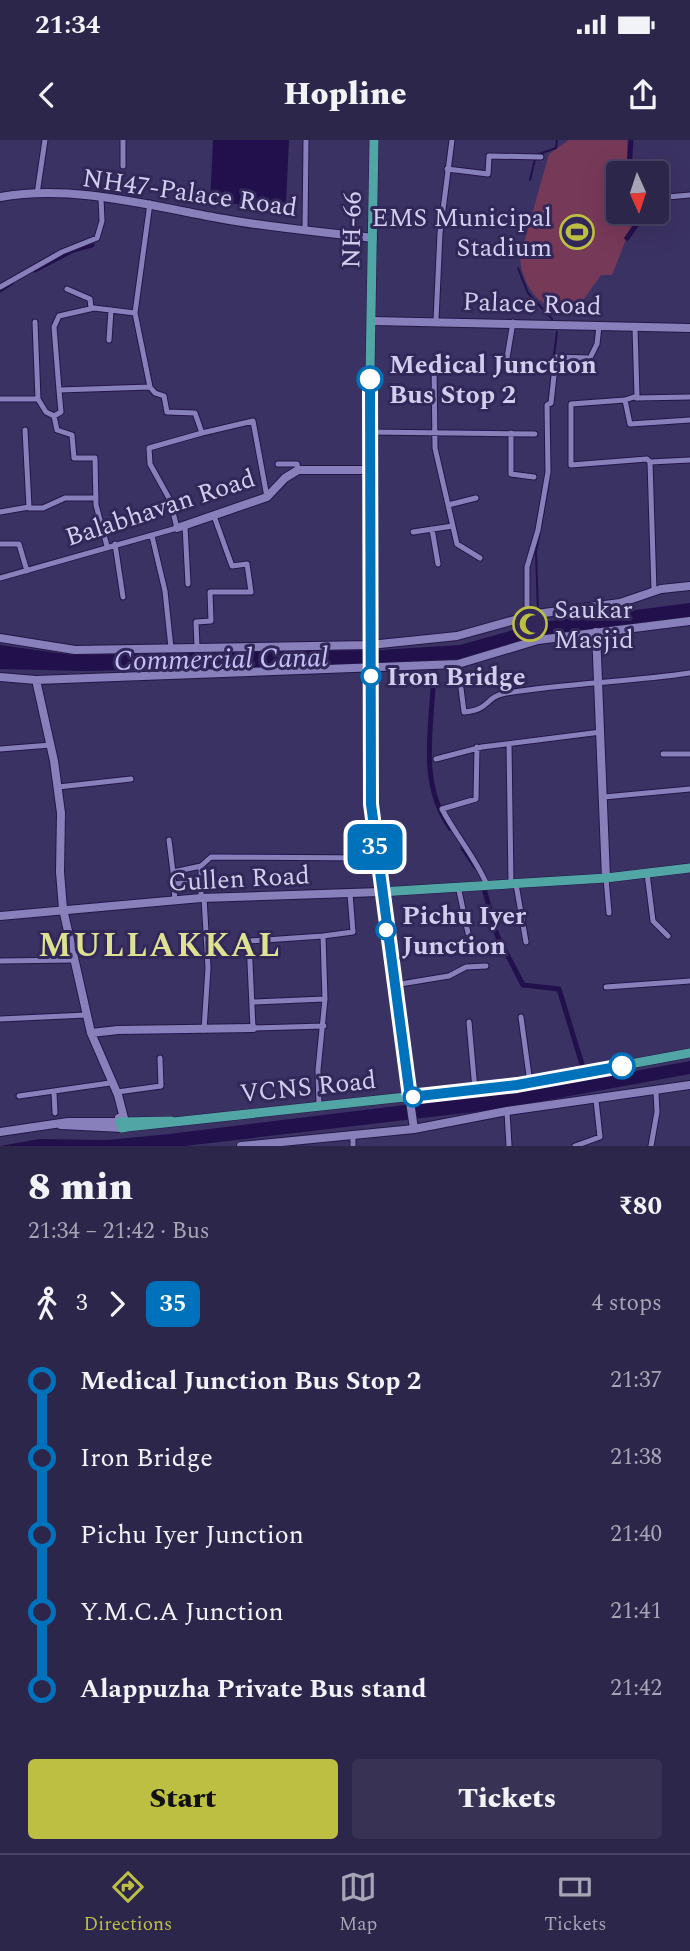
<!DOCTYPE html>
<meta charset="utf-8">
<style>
body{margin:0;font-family:Spectral,serif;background:#383255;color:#f1f3f6;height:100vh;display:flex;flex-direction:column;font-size:26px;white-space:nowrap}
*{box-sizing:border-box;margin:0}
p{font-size:23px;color:#a6a5b5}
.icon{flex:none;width:38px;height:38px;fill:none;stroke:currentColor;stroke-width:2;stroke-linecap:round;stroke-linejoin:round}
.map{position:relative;height:1006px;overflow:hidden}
.side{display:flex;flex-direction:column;background:#2c264b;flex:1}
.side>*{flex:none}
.badge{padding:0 14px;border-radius:10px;font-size:24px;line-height:46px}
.needle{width:46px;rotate:177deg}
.buttons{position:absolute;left:606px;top:21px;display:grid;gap:14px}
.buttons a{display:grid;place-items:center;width:63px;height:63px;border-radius:7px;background:#2c264b;box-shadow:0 7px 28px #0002,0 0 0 2px #484363;font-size:35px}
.map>.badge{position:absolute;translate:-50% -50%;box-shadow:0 0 0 4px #fff}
.legs{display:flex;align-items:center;gap:10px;height:77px;padding:0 28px;font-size:23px}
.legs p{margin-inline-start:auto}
.overview{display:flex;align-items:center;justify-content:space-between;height:119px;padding:0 28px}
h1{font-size:38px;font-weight:800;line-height:52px}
.primary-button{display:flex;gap:14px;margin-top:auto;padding:14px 28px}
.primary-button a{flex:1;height:80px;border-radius:7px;background:#bdbf43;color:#111;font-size:28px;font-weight:800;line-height:80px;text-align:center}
.primary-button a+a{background:#383255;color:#f1f3f6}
ul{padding:0 28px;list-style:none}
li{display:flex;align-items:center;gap:24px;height:77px;font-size:26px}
li i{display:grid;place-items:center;width:10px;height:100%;margin:0 9px;background:currentColor}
li i::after{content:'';width:18px;height:18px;margin:-9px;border:5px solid;border-radius:50%;background:#2c264b}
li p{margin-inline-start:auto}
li:first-child i{background:linear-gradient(#0000 50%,currentColor 0)}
li:last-child i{background:linear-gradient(currentColor 50%,#0000 0)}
.status{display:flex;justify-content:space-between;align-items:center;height:49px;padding:0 35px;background:#2c264b;direction:ltr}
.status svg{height:19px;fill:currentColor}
header{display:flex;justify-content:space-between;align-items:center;height:91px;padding:0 28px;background:#2c264b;font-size:32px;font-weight:800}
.menu{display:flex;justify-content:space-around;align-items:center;height:98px;border-top:2px solid #484363;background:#2c264b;font-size:19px;color:#a6a5b5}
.menu a{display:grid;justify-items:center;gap:4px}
.menu .selected{color:#bdbf43}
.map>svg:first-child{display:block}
.green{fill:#773958}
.water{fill:#22104d}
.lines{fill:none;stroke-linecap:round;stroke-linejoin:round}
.stream{stroke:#22104d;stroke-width:2}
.canal{stroke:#22104d;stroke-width:5}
.minor-casing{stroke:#231747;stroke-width:7}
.secondary-casing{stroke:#231747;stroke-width:10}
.primary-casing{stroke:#231747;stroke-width:10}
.minor{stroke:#8880ba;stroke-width:5}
.secondary{stroke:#8880ba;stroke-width:8}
.primary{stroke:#51a5a5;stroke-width:9}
.line-1-casing{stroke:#fff;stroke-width:16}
.line-1{stroke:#0072bc;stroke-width:10}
.stop-1-dot{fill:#fff;stroke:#0072bc;stroke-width:3.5}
.labels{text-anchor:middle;stroke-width:6;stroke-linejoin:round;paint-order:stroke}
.street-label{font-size:26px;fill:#d1ceed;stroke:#312758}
.poi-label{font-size:26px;fill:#d1ceed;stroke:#312758;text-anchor:end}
.stop-label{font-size:26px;font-weight:bold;fill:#d1ceed;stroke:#312758;text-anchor:start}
.water-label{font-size:28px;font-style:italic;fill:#c5bef8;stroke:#312758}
.district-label{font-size:33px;font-weight:bold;letter-spacing:2px;fill:#dee192;stroke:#312758}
</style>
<div class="status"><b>21:34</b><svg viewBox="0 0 49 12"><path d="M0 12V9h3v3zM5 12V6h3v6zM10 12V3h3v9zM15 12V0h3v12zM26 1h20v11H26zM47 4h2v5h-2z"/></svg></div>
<header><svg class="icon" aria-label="back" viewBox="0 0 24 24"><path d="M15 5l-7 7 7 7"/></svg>Hopline<svg class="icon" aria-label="share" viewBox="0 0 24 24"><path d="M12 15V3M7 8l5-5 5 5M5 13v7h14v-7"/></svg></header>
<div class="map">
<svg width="690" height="1006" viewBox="0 0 690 1006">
<rect width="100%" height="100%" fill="#3b3264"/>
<!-- green -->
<path class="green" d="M 569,0 L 627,0 L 627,29 L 630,33 L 618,33 L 618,72 L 637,72 L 612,135 L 601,135 L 581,163 L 582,175 C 547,175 522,152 520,117 L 549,14 Z"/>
<!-- water -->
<path class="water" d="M 213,0 L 289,0 L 286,64 L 283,68 L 210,62 Z
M 690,463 L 690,477 L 536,497 L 460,519 L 376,524 L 85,531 L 0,529 L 0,505 L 72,515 L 380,510 L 460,505 L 542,482 Z
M 690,921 L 690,934 L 499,969 L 185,1006 L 0,1006 L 39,999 L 107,1000 L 169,994 L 543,948 Z"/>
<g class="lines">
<!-- stream -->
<path class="stream" d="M 530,40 L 536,15 L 556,8 L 557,0
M 518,128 L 528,153 L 552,179
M 554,215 L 557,192
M 549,260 L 553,221
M 550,283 L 550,319
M 538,472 L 536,412 L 549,342"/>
<!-- canal -->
<path class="canal" d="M 631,0 L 629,30 L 650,33
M 656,53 L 657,54
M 656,70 L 658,61
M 627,98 L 637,84 L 639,73 L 648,72
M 35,130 L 73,110 L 92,105
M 0,150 L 11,143
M 434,524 C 434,579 416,639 450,688
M 463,708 L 475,726
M 483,745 L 497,795 L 523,845 L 559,849 L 588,944"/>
<!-- minor casing -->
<g class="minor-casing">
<path id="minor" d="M 123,26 L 123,0
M 447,29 L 488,34 L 489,16 L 541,17
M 37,54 L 45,0
M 656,58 L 690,55
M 305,90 L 306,0
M 0,147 L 62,112 L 97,98 L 102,81 L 101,58
M 67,149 L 90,159 L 91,168
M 436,180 L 440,93 L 452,0
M 35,182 L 38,259
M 635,188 L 637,256 L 625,260 L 571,264 L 571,325 L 647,319 L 650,322
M 109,200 L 111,170
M 434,222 L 435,308 L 457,404 L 480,418
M 506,224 L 513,182
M 150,247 L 155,253 L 164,256 L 167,272 L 195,273 L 202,293 L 253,281 L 267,357
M 59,250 L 54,187 L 59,176 L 94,168 L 135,173
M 636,258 L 690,257
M 0,259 L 38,259 L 46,272 L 54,276 L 61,272 L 59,250 L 150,247 L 135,173 L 150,63
M 625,260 L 630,284 L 690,280
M 54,276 L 57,290 L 72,295 L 74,318 L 95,318 L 96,365 L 107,406
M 369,292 L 535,294
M 511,293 L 511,334 L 534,337
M 278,324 L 297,324 L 298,330
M 448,365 L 476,358
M 29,368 L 43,368 L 65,358 L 96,358
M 0,372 L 29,367 L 25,290
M 185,386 L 188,444
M 432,389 L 438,424
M 413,392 L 453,386
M 152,396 L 165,451 L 171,508
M 0,404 L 19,404 L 27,431
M 115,404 L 123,457
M 0,438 L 177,388 L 170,360 L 150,324 L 149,308 L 202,293
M 654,451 L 650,322 L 690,320
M 527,476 L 527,427 L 538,390 L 548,332 L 547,265 L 551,263 L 556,217 L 590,218 L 597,204 L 599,186
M 197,507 L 196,482 L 211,481 L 210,452 L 251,452 L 247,424 L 232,426 L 214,376
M 458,524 L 464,572 C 491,570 484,557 506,553 C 567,543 629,542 690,533
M 509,604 L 511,744
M 477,607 L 476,659 L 442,669 C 456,696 475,717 487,745
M 0,609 L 51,605
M 663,614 L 690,614
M 436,619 L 482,607 L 601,592
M 58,647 L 131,639
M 604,657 L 690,649
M 169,700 L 173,732
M 647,733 L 653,781 L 668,796
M 606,738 L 609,773
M 174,744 L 201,741
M 516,744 L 526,802
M 458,746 L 468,793
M 201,758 L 201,726 L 211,717 L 376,718
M 175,761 L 173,732 L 201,726
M 323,796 L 249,801 L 253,888 L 324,886
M 0,821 L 74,820
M 394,845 L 449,836 L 466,827 L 486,826
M 606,847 L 690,841
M 253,862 L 325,859
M 521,877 L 530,943
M 0,879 L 86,875
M 469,882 L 475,950
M 204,890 L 208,828 L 204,757
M 54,952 L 55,973
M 117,952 L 161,946 L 160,918
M 19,956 L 110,943
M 319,966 L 318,930 L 325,859 L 323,796 L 353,792 L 350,754
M 507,971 L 509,1006
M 353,1006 L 353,995
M 575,1006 L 600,997 L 596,960
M 651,1006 L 657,972 L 656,952"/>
</g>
<!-- secondary casing -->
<g class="secondary-casing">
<path id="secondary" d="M 0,57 C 74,44 151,66 224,79 C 273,88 323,92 373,98
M 373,181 L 690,188
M 177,388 L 267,357 L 285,338 L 298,330 L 368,330
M 596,492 L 606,738
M 0,498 L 75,510 L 370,505 L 457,496 L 536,474 L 620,463 L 661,449 L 690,446
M 0,537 L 36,540 L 458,524 L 538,500 L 690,481
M 36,540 L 54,621 L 61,673 L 60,732 L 63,769 L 91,893 L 118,955 L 125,982
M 0,776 L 201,758 L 380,752 L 414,989
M 91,893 L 118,890 L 253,888
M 61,985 L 122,988
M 0,992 L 68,982 L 120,982 L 119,978
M 241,1006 L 414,989 L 507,971 L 690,945"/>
</g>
<!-- primary casing -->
<g class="primary-casing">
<path id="primary" d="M 374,0 L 368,349 L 371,664 L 380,752 L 606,738 L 690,728
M 171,981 L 120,982 L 122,988 L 127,987 L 517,945 L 690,913"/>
</g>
<!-- minor -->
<use href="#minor" class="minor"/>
<!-- secondary -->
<use href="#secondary" class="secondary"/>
<!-- primary -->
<use href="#primary" class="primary"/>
</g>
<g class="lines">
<!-- line-1 casing -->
<g class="line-1-casing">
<path id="line-1" d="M 370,239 L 371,664 L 410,957 L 517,945 L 622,926"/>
</g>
<!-- line-1 -->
<use href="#line-1" class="line-1"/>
</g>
<!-- icons -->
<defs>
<g id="stadium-ring" transform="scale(1.75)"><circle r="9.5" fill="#312758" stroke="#bdbf43" stroke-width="1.5"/><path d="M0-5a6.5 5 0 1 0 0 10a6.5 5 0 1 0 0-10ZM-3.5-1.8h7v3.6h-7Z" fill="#bdbf43"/></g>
<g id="mosque-ring" transform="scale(1.75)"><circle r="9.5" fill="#312758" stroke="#bdbf43" stroke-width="1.5"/><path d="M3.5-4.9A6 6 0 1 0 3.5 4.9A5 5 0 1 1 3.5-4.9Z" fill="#bdbf43"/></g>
</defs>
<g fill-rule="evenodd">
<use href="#stadium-ring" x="577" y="92"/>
<use href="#mosque-ring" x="530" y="484"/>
</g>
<!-- markers -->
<g class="stop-1-dot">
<circle cx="370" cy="239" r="12"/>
<circle cx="371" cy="536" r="9"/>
<circle cx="386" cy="790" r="9"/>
<circle cx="622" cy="926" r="12"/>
<circle cx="413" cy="957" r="9"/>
</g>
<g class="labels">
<!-- street labels -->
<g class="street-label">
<text transform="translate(190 52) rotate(8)" y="9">NH47-Palace Road</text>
<text transform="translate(351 90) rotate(-89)" y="9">NH-66</text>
<text transform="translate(532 163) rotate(2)" y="9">Palace Road</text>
<text transform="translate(160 367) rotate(-18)" y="9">Balabhavan Road</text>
<text transform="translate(239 738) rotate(-3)" y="9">Cullen Road</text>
<text transform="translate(308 946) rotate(-6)" y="9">VCNS Road</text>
</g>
<!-- poi labels -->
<g class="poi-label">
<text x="552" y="86">EMS Municipal<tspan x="552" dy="30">Stadium</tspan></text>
<text x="554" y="478" text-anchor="start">Saukar<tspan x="554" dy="30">Masjid</tspan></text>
</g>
<!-- stop labels -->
<g class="stop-label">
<text x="389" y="233">Medical Junction<tspan x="389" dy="30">Bus Stop 2</tspan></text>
<text x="387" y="545">Iron Bridge</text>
<text x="402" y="784">Pichu Iyer<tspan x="402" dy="30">Junction</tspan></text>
</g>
<!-- water labels -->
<g class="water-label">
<text transform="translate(221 518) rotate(-1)" y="10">Commercial Canal</text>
</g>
<!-- district labels -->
<g class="district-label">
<text x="160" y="816">MULLAKKAL</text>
</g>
</g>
</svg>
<div class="buttons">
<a><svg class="needle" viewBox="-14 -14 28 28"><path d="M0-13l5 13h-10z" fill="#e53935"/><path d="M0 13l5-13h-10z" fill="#a6a5b5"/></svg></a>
</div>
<b class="badge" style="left:375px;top:707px;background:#0072bc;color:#fff">35</b>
</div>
<section class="side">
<div class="overview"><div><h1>8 min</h1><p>21:34 – 21:42 · Bus</p></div><b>₹80</b></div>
<div class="legs"><svg class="icon" aria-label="walk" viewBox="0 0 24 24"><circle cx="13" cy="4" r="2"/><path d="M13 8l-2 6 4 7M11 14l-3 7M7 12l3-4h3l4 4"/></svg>3<svg class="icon" aria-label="forward" viewBox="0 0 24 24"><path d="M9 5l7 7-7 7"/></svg><b class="badge" style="background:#0072bc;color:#fff">35</b><p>4 stops</p></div>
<ul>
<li><i style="color:#0072bc"></i><b>Medical Junction Bus Stop 2</b><p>21:37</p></li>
<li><i style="color:#0072bc"></i><span>Iron Bridge</span><p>21:38</p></li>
<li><i style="color:#0072bc"></i><span>Pichu Iyer Junction</span><p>21:40</p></li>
<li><i style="color:#0072bc"></i><span>Y.M.C.A Junction</span><p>21:41</p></li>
<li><i style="color:#0072bc"></i><b>Alappuzha Private Bus stand</b><p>21:42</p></li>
</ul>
<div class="primary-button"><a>Start</a><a>Tickets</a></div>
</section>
<nav class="menu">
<a class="selected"><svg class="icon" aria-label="directions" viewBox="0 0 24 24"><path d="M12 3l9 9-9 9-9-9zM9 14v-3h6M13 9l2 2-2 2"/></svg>Directions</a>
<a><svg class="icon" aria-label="map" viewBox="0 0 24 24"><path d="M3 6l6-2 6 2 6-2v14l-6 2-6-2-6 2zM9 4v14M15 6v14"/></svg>Map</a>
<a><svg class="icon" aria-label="tickets" viewBox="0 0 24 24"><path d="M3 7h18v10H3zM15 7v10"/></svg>Tickets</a>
</nav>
